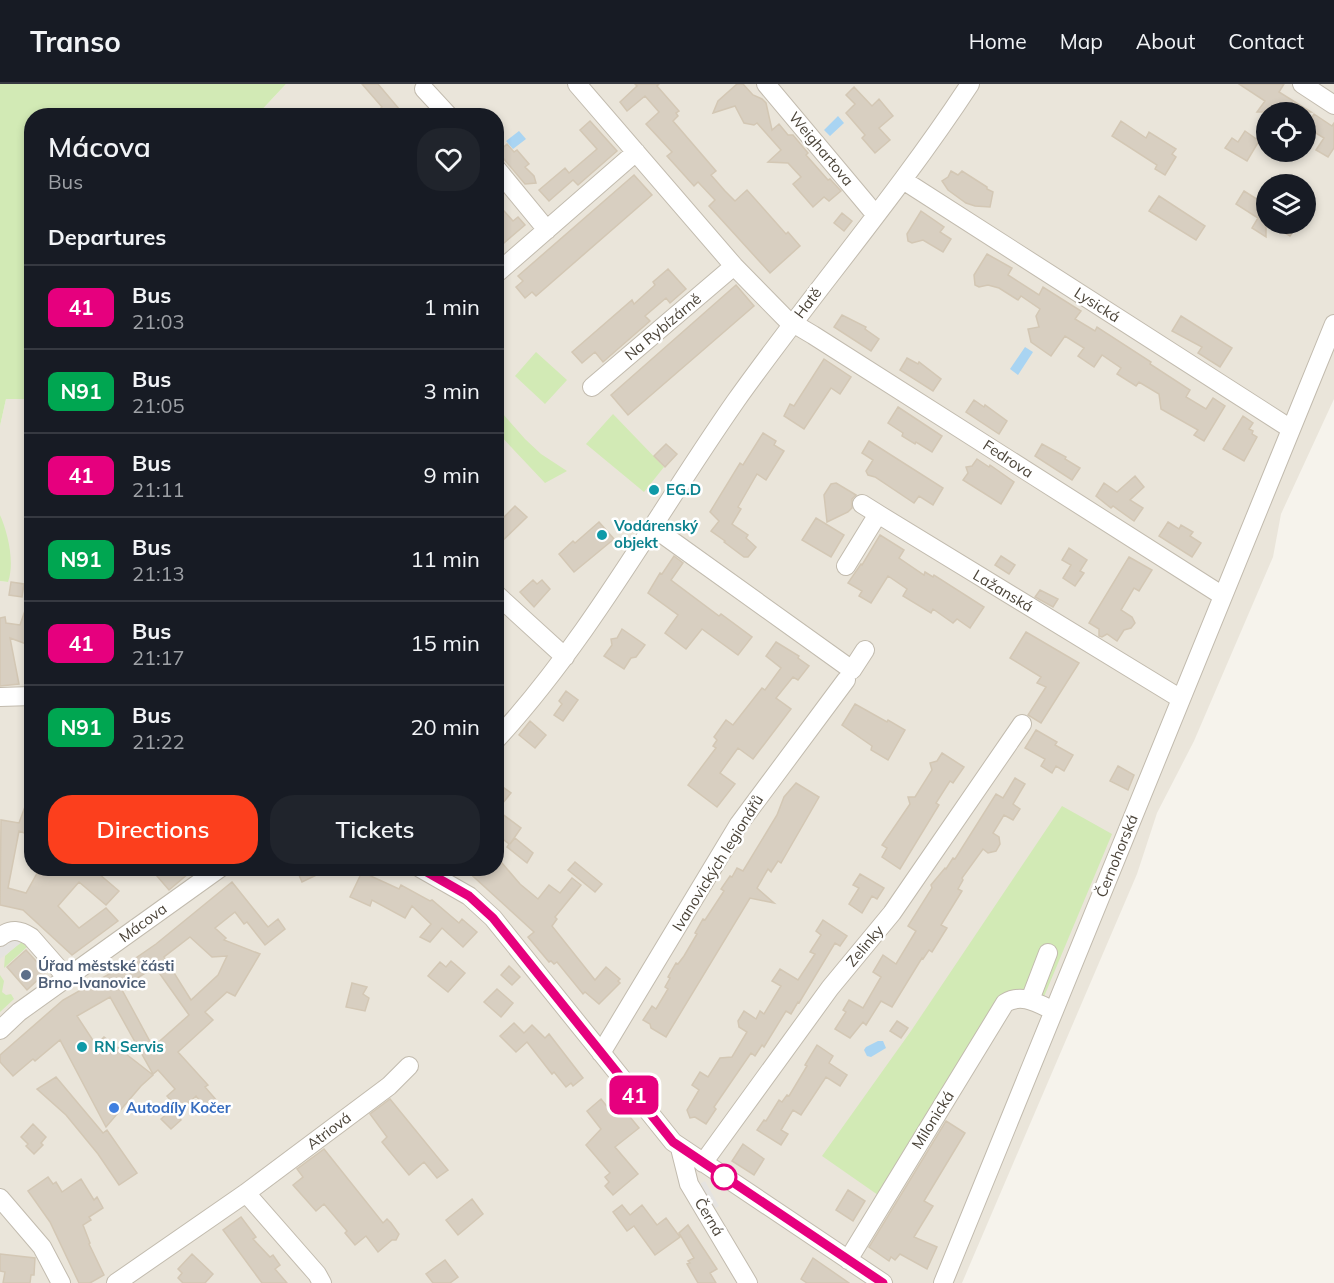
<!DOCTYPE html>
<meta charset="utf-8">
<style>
body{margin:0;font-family:Mulish,sans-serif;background:#20242c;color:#f1f3f6;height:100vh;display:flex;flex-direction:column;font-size:22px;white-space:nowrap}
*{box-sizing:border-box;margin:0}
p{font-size:20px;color:#9ea1a6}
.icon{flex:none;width:33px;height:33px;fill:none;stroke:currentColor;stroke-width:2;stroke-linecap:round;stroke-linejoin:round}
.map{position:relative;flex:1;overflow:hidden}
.details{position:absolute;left:24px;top:24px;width:480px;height:768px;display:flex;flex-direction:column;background:#171b24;border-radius:24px;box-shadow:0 3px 9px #0003}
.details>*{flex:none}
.badge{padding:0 12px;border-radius:9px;font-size:21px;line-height:39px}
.tools{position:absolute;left:1256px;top:18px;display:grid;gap:12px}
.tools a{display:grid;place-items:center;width:60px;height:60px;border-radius:50%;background:#171b24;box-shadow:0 3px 9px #0003;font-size:30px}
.map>.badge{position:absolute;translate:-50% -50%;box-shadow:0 0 0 3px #fff}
h2{padding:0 24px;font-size:22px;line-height:54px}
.round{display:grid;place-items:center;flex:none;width:63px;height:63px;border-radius:24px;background:#20242c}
.headline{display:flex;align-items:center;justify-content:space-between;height:102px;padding:0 24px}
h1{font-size:28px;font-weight:600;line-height:45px}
.button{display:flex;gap:12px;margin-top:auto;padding:12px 24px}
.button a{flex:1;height:69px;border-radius:24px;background:#fc3f1d;color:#fff;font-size:24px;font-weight:600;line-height:69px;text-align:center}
.button a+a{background:#20242c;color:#f1f3f6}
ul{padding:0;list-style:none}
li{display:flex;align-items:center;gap:18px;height:84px;padding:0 24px;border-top:2px solid #363941}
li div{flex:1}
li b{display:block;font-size:22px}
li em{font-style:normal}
li .badge{min-width:66px;font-weight:700;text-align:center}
header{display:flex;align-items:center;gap:36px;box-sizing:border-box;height:84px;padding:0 30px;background:#171b24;border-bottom:2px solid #363941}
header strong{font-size:28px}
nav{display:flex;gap:33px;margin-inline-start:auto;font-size:21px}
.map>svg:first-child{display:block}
.residential{fill:#eae5da;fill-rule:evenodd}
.green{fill:#d2eab5}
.parking{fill:#e5e3e0}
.water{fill:#a9d4f2}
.building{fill:#d8cfc1;stroke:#d3c7b4;stroke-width:1.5;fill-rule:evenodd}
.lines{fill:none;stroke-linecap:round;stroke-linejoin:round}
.minor-casing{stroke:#c2bbae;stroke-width:20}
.minor{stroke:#fff;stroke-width:18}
.line-casing{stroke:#fff;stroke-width:14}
.line{stroke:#e6007e;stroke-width:9}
.culture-dot{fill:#0f9aa8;stroke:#fff;stroke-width:2}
.service-dot{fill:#5c6f8a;stroke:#fff;stroke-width:2}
.shop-dot{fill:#3f7fe0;stroke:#fff;stroke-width:2}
.stop-dot{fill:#fff;stroke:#e6007e;stroke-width:3}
.labels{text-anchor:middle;stroke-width:5;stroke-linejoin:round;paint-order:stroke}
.street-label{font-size:15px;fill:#4b4439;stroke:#fff}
.culture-label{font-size:15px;font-weight:bold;fill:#0d838f;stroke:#fff;text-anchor:start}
.service-label{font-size:15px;font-weight:bold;fill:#4e5e75;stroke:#fff;text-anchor:start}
.shop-label{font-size:15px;font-weight:bold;fill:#366cbe;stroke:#fff;text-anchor:start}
</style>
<header>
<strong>Transo</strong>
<nav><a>Home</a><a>Map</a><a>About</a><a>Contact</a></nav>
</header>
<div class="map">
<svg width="1334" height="1199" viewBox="0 0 1334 1199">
<rect width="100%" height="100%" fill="#f6f3ec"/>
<!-- residential -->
<path class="residential" d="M 286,0 L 1334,0 L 1334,315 L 1281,430 L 1273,473 L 1194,657 L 1157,729 L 1137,790 L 962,1199 L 0,1199 L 0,497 L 8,498 L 0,431 L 0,342 L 6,315 L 30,314 L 31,269 L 32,784 L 496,784 L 496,32 L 257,31 ZM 1266,28 L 1305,28 L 1305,68 L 1266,68 ZM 1266,100 L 1305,100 L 1305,140 L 1266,140 Z"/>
<!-- green -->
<path class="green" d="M 0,0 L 286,0 L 257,31 L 32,32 L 30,315 L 6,315 L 0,342 Z
M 536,268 L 567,296 L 545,320 L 515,292 Z
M 503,330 L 525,355 L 541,370 L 567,387 L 545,399 L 497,348 L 497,337 Z
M 613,330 L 664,383 L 644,408 L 586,360 Z
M 0,431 C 8,449 15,479 8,498 L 0,497 Z
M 1062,722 L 1112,750 L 1043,915 L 1023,906 L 878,1111 L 822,1072 L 911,947 Z
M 22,857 L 27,863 L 4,884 L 5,872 Z
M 0,891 L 4,897 L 2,908 L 6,911 L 11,910 L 14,915 L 0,928 Z"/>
<!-- parking -->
<path class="parking" d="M 18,848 L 49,886 L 22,858 L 0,875 L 0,864 Z
M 705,1097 L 719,1122 L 710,1127 L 696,1102 Z"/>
<!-- water -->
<path class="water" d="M 838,32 L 844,39 L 830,52 L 824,46 Z
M 519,47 L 526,55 L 513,65 L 506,57 Z
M 1025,263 L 1033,268 L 1018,291 L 1010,285 Z
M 878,957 L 883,957 L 886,964 L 871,973 L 867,972 L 864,966 L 866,963 Z"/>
<!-- building -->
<path class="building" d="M 362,0 L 378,0 L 405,32 L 372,32 L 382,23 Z
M 635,0 L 659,0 L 657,2 L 679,27 L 676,29 L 678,32 L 673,37 L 716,87 L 711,91 L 725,107 L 735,117 L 747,106 L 786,150 L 788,148 L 800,162 L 770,189 L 709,122 L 715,116 L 698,98 L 694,102 L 667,72 L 672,68 L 646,40 L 659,28 L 645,12 L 627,27 L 620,18 L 637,2 Z
M 737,0 L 743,0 L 753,11 L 762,15 L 766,19 L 772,46 L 779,40 L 788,51 L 793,51 L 808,69 L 806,71 L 828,96 L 830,95 L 841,107 L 829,117 L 824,113 L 813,123 L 793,100 L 801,93 L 788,79 L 768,78 L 781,66 L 757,39 L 754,41 L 744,39 L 735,22 L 713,29 L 718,17 Z
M 1239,0 L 1284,0 L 1279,8 L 1311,28 L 1257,28 L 1265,17 Z
M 854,3 L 872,22 L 879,15 L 893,32 L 879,44 L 890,56 L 875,69 L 862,54 L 865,51 L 846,29 L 855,20 L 846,11 Z
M 1314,30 L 1332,42 L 1334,39 L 1334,64 L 1328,73 L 1316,66 L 1324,54 L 1306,43 Z
M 590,37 L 617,67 L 578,101 L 573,96 L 549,117 L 539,106 L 565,84 L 569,89 L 597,65 L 580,46 Z
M 1121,37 L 1146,54 L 1149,48 L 1176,65 L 1172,70 L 1176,73 L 1165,91 L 1155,85 L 1157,81 L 1112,52 Z
M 1245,47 L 1259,57 L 1247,77 L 1225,64 L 1232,54 L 1238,58 Z
M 507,60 L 514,68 L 517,66 L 529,80 L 525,83 L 534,92 L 536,99 L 525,100 L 498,68 Z
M 951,87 L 958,91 L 962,87 L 987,103 L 987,105 L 993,108 L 990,123 L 975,122 L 966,119 L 948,106 L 942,97 L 948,93 Z
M 634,91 L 652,111 L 536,212 L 532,208 L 525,214 L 516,203 L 523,197 L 518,192 Z
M 1244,107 L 1266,121 L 1266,153 L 1252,144 L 1258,134 L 1236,120 Z
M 1159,112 L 1205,142 L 1196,156 L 1149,127 Z
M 496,118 L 513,137 L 518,133 L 525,141 L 504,159 L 496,150 Z
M 921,127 L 944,143 L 940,148 L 951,155 L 943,168 L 923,156 L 912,159 L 908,157 L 907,150 Z
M 842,129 L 852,137 L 844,147 L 834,139 Z
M 1270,140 L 1298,140 L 1290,152 Z
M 987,170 L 1012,184 L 1008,191 L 1039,211 L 1043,203 L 1081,227 L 1075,235 L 1095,247 L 1097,243 L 1151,278 L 1150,280 L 1190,306 L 1186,313 L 1206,325 L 1213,314 L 1225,322 L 1204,357 L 1194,351 L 1198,346 L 1161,325 L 1159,310 L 1139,298 L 1136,302 L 1117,290 L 1121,284 L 1102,271 L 1094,283 L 1078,272 L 1084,264 L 1065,252 L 1051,272 L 1031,258 L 1028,245 L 1039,243 L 1036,232 L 1040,225 L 1021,212 L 1018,216 L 999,204 L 988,201 L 979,203 L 975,201 L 974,191 Z
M 668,185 L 686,205 L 670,219 L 666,214 L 645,232 L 650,237 L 603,278 L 595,268 L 582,279 L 572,268 L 632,216 L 634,220 L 655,201 L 653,198 Z
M 736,201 L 754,222 L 628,331 L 611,311 Z
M 842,231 L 866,243 L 865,245 L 879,255 L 871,267 L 834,243 Z
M 1181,232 L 1232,264 L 1220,283 L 1198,269 L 1202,263 L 1172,247 Z
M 907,274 L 918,280 L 919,278 L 941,295 L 933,307 L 900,286 Z
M 824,275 L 851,293 L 840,310 L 831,304 L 804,345 L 784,332 L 790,320 L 794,322 Z
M 974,316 L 984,323 L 985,321 L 1007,337 L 999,350 L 966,328 Z
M 898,323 L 942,352 L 932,368 L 916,358 L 915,360 L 902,352 L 903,349 L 888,339 Z
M 1243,332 L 1253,339 L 1249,345 L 1253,347 L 1252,350 L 1257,353 L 1244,377 L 1223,365 Z
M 763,349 L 776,357 L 774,361 L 784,367 L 766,396 L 757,390 L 738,423 L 741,425 L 732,440 L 748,451 L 746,454 L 756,463 L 748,473 L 744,473 L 724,458 L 725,457 L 711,447 L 719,437 L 710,428 L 740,379 L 743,381 Z
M 869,357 L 943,404 L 933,421 L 919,412 L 914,419 L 875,393 L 868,391 L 866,387 L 873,376 L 862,369 Z
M 666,360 L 677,370 L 665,383 L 654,372 Z
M 1042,360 L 1066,373 L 1065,375 L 1080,384 L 1072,396 L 1035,372 Z
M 977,375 L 989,383 L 990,381 L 1014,398 L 1001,420 L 963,396 L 968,389 L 966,383 L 972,382 Z
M 1135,392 L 1144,403 L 1130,416 L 1143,424 L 1134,437 L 1113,422 L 1111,424 L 1096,412 L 1104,399 L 1117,408 Z
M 836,399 L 856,411 L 852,415 L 852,424 L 848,428 L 827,438 L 824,411 L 831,400 Z
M 515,422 L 527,433 L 496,463 L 496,441 Z
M 816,434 L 844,451 L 831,473 L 802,456 Z
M 599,438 L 614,455 L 574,488 L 559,470 L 573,457 L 575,459 Z
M 1168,438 L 1179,445 L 1181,441 L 1193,448 L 1190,452 L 1201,459 L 1192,473 L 1159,452 Z
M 880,451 L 904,466 L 899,474 L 924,491 L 925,488 L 933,493 L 934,491 L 984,523 L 970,544 L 957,535 L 953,539 L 933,525 L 931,529 L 903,512 L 907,505 L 888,492 L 871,519 L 859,512 L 862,507 L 848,499 L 861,480 L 862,481 Z
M 1069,464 L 1087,476 L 1080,487 L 1084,489 L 1075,502 L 1063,494 L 1071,481 L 1062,476 Z
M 674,472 L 683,479 L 671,496 L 719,532 L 721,530 L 752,553 L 738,571 L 702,545 L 686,565 L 665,549 L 678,531 L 648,509 L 660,489 L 662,490 Z
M 1001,472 L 1015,481 L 1009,490 L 995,481 Z
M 1129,473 L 1152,486 L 1139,507 L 1134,504 L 1121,526 L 1132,533 L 1135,539 L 1131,544 L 1124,546 L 1117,557 L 1107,550 L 1102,553 L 1099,552 L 1099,545 L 1089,539 Z
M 533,496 L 537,500 L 542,496 L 550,505 L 534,523 L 520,508 Z
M 11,498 L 24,500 L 22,513 L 9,511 Z
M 1040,506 L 1058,515 L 1053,523 L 1035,513 Z
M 30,512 L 32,554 L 29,561 L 10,554 L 19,600 L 0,602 L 0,534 L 5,533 L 6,539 L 20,541 Z
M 622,545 L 645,561 L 636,573 L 631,574 L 624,585 L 604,572 L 612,561 L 611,555 L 617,554 Z
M 1026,548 L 1079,579 L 1041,639 L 1028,631 L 1046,603 L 1037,599 L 1041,593 L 1010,574 Z
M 776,558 L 799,572 L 798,574 L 809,582 L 798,596 L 793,593 L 776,614 L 791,625 L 753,675 L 738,664 L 720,689 L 735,700 L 717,723 L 688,701 L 716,664 L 713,662 L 717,656 L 714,653 L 726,636 L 733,641 L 762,604 L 765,606 L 781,584 L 766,572 Z
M 566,607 L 578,616 L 563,637 L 554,631 L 562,620 L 559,617 Z
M 855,620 L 887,638 L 888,636 L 905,646 L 888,676 L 871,666 L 872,662 L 842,641 Z
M 530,637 L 546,651 L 535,664 L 519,651 Z
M 1036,646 L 1057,658 L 1055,661 L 1073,671 L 1064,687 L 1056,682 L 1052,689 L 1041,682 L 1045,675 L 1025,664 Z
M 942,669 L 964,683 L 953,699 L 950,697 L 936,719 L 939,721 L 900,785 L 882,773 L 887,764 L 882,761 L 910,720 L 908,713 L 915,713 L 932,686 L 930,679 L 937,677 Z
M 1118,682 L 1134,691 L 1128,706 L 1110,697 Z
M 1015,694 L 1025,700 L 1013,720 L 1020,725 L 1013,736 L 1004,731 L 993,749 L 999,753 L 1000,760 L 996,767 L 988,769 L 983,765 L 962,794 L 963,796 L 958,805 L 962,807 L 941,841 L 947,844 L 932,868 L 929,866 L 923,875 L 922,874 L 892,923 L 881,917 L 866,941 L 863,938 L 850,954 L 835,945 L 846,928 L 843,926 L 849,916 L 863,924 L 881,893 L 873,888 L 883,871 L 896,880 L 916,847 L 908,842 L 932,804 L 931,801 L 945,784 L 946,785 L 953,774 L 955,775 L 996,710 L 1003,714 Z
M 496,698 L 511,709 L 497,726 L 521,744 L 510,760 L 515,754 L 533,769 L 527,779 L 507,763 L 509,760 L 496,750 Z
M 796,699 L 819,713 L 781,779 L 778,777 L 771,788 L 768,785 L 757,804 L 774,819 L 750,814 L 666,953 L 651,944 L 650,940 L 643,936 L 652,922 L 656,925 L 668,905 L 665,903 L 670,894 L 668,893 L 676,879 L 678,880 L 684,872 L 697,850 L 695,849 L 703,835 L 705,836 L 724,807 L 721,805 L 730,792 L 732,793 L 737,784 L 743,787 L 777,731 L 784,713 Z
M 30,709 L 32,752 L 19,747 L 8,804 L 26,809 L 40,784 L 55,784 L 66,791 L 72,784 L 92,784 L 119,807 L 106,821 L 79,798 L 58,822 L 79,844 L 106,824 L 118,837 L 72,871 L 23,826 L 0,821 L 1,736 L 19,739 Z
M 496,772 L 520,800 L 538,815 L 549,801 L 560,809 L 572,794 L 581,801 L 555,833 L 557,835 L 552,842 L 595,896 L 606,883 L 620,895 L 618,897 L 620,899 L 599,920 L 585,908 L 583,910 L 557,878 L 554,880 L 551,877 L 549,878 L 528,853 L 534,848 L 464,784 L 496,784 Z
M 575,778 L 602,800 L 595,808 L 568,786 Z
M 150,784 L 195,784 L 169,806 Z
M 296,784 L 331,784 L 302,798 Z
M 362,788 L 399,805 L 401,801 L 430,817 L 432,816 L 459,839 L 462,835 L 477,848 L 463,863 L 442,844 L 430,858 L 420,853 L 431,840 L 412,822 L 405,834 L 372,816 L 370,822 L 350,813 Z
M 860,790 L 884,804 L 877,815 L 872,812 L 862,829 L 849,820 L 859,804 L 853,801 Z
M 232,798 L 268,843 L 278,835 L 285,845 L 265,861 L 247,838 L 244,840 L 235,828 L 215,844 L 226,854 L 224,856 L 260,870 L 235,912 L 227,908 L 205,928 L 213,936 L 178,968 L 208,1001 L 205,1003 L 217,1017 L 207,1025 L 196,1012 L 180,1027 L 167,1012 L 175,1005 L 158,986 L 153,990 L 110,913 L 77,932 L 96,961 L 104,953 L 153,991 L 141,1002 L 106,1043 L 60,956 L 35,977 L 33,975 L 13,992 L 0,978 L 0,971 L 63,916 L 127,880 L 156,860 ZM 190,853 L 212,873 L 227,872 L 218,891 L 191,916 L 164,873 ZM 155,883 L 189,931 L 153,963 L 121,904 Z
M 823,836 L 847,852 L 840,862 L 835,859 L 799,919 L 798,918 L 791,930 L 786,927 L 764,963 L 762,961 L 755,972 L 751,969 L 714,1023 L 716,1025 L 706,1040 L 695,1033 L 690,1034 L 687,1026 L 699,1006 L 692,1001 L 700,988 L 708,993 L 720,974 L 732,973 L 747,948 L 739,943 L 738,937 L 744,927 L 756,935 L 760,927 L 764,930 L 781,902 L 772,897 L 780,885 L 798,896 L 815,870 L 810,868 L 821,851 L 816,847 Z
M 26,866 L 46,888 L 27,906 L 7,883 Z
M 451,877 L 465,889 L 448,908 L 428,892 L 440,878 L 446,883 Z
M 509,882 L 520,893 L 512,901 L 501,891 Z
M 352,899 L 367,903 L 363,910 L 369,914 L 365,927 L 346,923 Z
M 497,905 L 513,919 L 501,933 L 484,918 Z
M 897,937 L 908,944 L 901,954 L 890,947 Z
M 514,939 L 524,949 L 532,941 L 545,954 L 549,950 L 583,994 L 573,1002 L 571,999 L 566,1003 L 554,988 L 552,990 L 527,958 L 516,968 L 500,952 Z
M 817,961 L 833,972 L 829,979 L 847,991 L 840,1002 L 826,993 L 801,1031 L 793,1026 L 781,1046 L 788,1050 L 781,1061 L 757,1046 L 764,1036 L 766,1037 L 779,1016 L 782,1018 L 787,1011 L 789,1012 L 807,982 L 805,981 Z
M 56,993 L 103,1049 L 107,1046 L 137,1089 L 119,1101 L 98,1070 L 66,1031 L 37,1005 Z
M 390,1015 L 448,1086 L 437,1094 L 424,1078 L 409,1091 L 382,1058 L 387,1053 L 370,1030 Z
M 601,1015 L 609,1025 L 611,1023 L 615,1027 L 621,1022 L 639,1044 L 615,1063 L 638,1090 L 613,1111 L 605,1102 L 609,1098 L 605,1093 L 610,1089 L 586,1061 L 601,1045 L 587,1027 Z
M 172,1025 L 181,1036 L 171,1045 L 161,1035 Z
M 946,1037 L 965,1049 L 924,1117 L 933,1122 L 914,1153 L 937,1163 L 927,1185 L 900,1170 L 895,1176 L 891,1173 L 889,1177 L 869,1163 Z
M 33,1040 L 46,1053 L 41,1059 L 43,1061 L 34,1070 L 26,1062 L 28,1060 L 21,1053 Z
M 743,1060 L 764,1075 L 754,1091 L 732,1077 Z
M 324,1065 L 383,1139 L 387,1135 L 391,1139 L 399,1150 L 396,1156 L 392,1156 L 378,1168 L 366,1152 L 355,1161 L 345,1149 L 347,1147 L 324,1120 L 316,1127 L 293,1101 L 303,1093 L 297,1085 Z
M 48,1093 L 53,1100 L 56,1098 L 62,1108 L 81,1095 L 94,1116 L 97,1113 L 103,1124 L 89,1133 L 91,1136 L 83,1141 L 90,1159 L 89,1160 L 104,1191 L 90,1199 L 79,1199 L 50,1138 L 28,1107 Z
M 848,1106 L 865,1117 L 853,1137 L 836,1126 Z
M 472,1115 L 483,1130 L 458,1151 L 446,1136 Z
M 622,1121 L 630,1131 L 642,1121 L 657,1141 L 666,1134 L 680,1153 L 655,1171 L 634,1142 L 627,1147 L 613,1128 Z
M 241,1133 L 256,1153 L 253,1155 L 270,1173 L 273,1171 L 280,1181 L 275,1185 L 287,1199 L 262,1199 L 223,1146 Z
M 688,1141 L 717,1185 L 710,1189 L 716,1199 L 698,1199 L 687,1180 L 690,1179 L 688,1177 L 694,1174 L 679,1149 Z
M 0,1170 L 35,1174 L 34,1191 L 31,1191 L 30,1199 L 3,1199 L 5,1188 L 0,1187 Z
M 192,1170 L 213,1190 L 205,1199 L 183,1199 L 178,1194 L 182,1189 L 178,1185 Z
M 813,1174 L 849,1199 L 807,1199 L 801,1195 Z
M 445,1176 L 458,1193 L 450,1199 L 433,1199 L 426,1190 Z"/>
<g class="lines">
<!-- minor casing -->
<g class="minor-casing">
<path id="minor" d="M 577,0 L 734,182 L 786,235 L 813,251 L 1223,512
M 766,0 L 875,130
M 1302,0 L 1334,21
M 424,5 L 449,32
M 496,84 L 547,146
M 903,96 L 1291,345
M 496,190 L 636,68
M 592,303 L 734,182
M 862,420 L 878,430
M 654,444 L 852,586 L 865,566
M 846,482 L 878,430 L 1181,615
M 496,510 L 565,573
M 0,613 L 32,612
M 496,656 C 590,554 656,431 735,318 C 811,211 898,110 970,0
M 420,784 L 469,812 L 493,834 L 673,1058 L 883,1199
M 0,853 C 11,844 20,846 31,853 L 67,894
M 1030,916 L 1048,869
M 0,946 L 19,928 L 220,784
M 601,969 L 739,740 L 846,596
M 680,1064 L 689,1100 L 748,1199
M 703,1079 L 830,904 L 892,829 L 1022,640
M 246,1109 L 317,1190 L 322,1199
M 0,1114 L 42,1163 L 61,1199
M 848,1176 L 1005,919 C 1022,909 1037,919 1054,927
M 116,1199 L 246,1109 L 389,1002 L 409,982
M 943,1199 L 1334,240"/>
</g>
<!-- minor -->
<use href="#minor" class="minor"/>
</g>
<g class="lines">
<!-- line casing -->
<g class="line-casing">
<path id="line" d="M 420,784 L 469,812 L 493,834 L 673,1058 L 883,1199"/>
</g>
<!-- line -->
<use href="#line" class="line"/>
</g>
<!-- markers -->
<g class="culture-dot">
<circle cx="654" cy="406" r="6"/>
<circle cx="602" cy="451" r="6"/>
<circle cx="82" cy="963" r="6"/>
</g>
<circle class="service-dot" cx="26" cy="891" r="6"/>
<circle class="shop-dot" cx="114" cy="1024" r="6"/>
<circle class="stop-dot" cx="724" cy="1093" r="12"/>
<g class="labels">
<!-- street labels -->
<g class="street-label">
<text transform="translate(821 65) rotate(50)" y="5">Weighartova</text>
<text transform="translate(808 219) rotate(-53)" y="5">Hatě</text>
<text transform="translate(1097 221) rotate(33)" y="5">Lysická</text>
<text transform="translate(663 243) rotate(-40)" y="5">Na Rybízárně</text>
<text transform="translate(1008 375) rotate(33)" y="5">Fedrova</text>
<text transform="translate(1003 507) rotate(31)" y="5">Lažanská</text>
<text transform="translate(1117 772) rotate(-68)" y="5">Černohorská</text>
<text transform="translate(718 779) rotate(-58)" y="5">Ivanovických legionářů</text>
<text transform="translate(143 839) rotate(-36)" y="5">Mácova</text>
<text transform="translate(865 862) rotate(-50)" y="5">Zelinky</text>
<text transform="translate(933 1036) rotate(-58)" y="5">Milonická</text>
<text transform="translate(329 1047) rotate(-37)" y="5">Atriová</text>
<text transform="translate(709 1133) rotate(59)" y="5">Černá</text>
</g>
<!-- culture labels -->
<g class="culture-label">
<text x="666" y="411">EG.D</text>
<text x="614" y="447">Vodárenský<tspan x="614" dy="17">objekt</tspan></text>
<text x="94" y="968">RN Servis</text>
</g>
<!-- service labels -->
<g class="service-label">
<text x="38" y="887">Úřad městské části<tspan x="38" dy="17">Brno-Ivanovice</tspan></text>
</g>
<!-- shop labels -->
<g class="shop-label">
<text x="126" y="1029">Autodíly Kočer</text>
</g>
</g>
</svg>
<div class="tools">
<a><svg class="icon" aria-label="locate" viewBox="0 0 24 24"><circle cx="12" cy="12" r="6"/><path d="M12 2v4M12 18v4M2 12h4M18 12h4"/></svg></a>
<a><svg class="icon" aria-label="layers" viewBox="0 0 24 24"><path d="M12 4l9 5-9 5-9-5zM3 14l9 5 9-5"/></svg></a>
</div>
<b class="badge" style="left:634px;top:1011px;background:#e6007e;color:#fff">41</b>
<section class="details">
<div class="headline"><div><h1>Mácova</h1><p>Bus</p></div><a class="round"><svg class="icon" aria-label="heart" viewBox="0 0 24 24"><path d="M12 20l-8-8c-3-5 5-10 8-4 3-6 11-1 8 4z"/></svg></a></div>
<h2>Departures</h2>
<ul>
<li><span class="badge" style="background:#e6007e;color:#fff">41</span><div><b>Bus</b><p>21:03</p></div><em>1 min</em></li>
<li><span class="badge" style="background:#00a651;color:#fff">N91</span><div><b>Bus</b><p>21:05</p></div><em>3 min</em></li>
<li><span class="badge" style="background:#e6007e;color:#fff">41</span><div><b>Bus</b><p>21:11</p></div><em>9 min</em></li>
<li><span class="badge" style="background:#00a651;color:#fff">N91</span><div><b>Bus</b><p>21:13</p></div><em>11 min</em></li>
<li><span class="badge" style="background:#e6007e;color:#fff">41</span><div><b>Bus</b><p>21:17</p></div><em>15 min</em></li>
<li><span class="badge" style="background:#00a651;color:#fff">N91</span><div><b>Bus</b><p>21:22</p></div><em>20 min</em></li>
</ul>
<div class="button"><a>Directions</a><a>Tickets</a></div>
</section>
</div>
